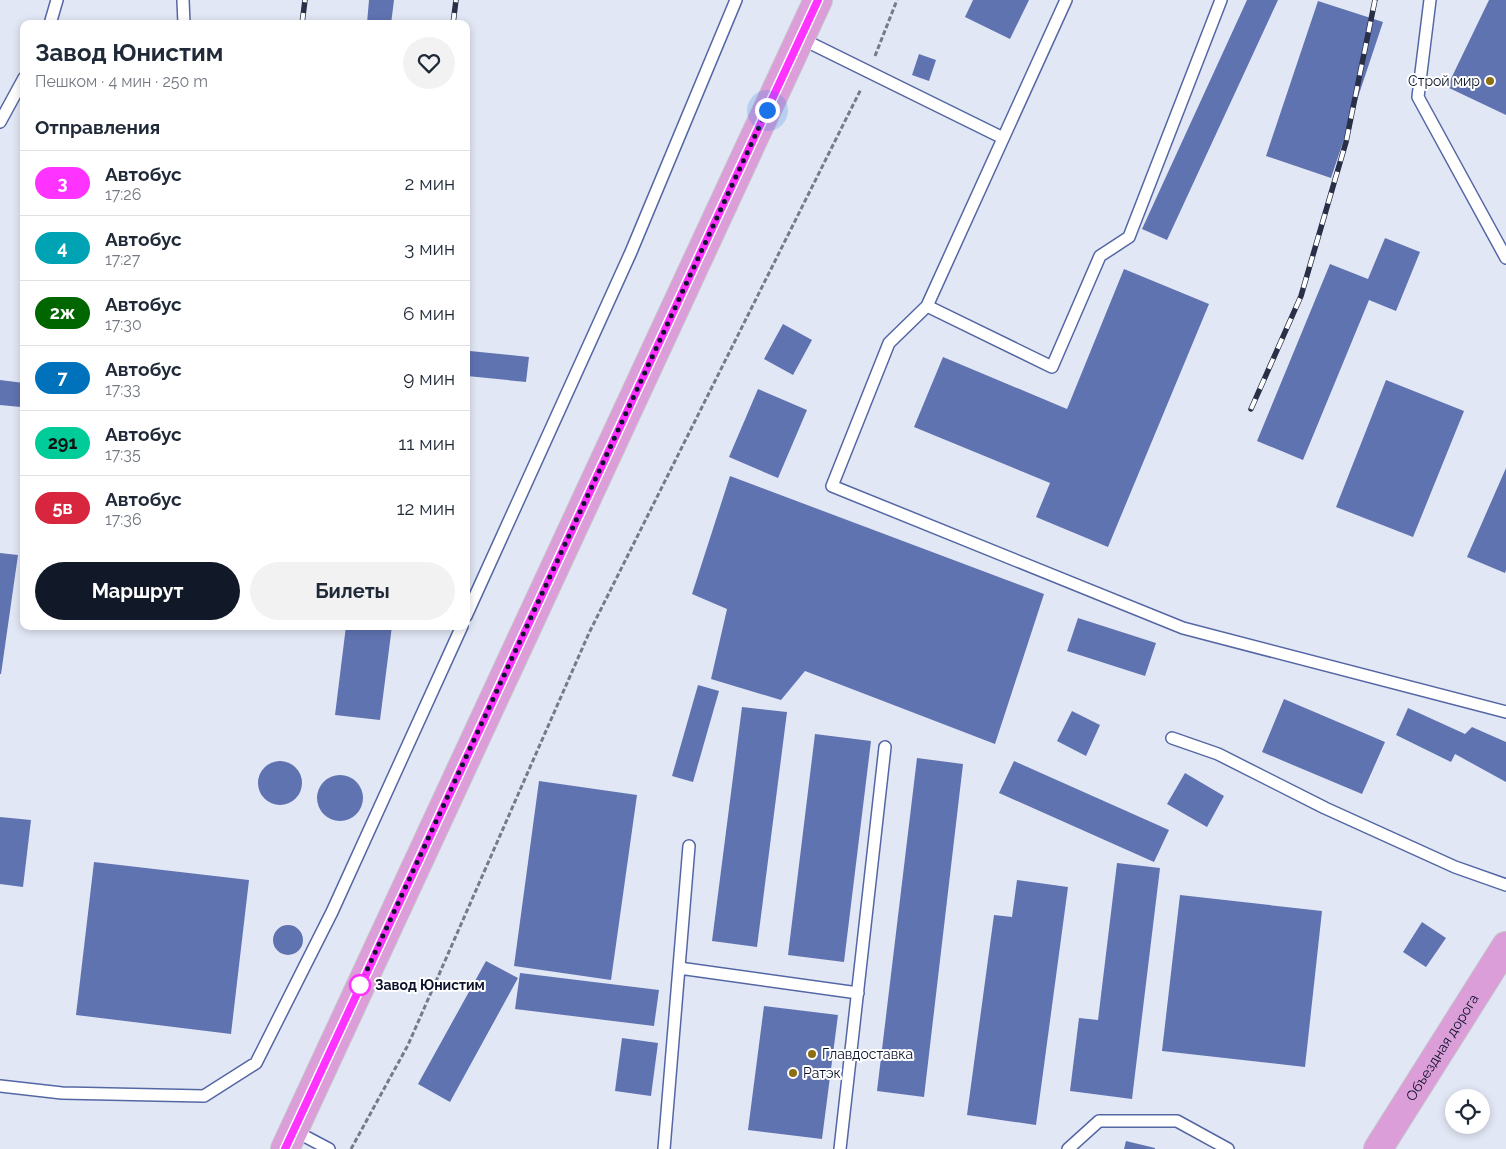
<!DOCTYPE html>
<html lang="ru">
<meta charset="utf-8">
<style>
body{margin:0;font-family:Raleway,sans-serif;background:#f2f2f3;color:#1f2937;height:100vh;display:flex;flex-direction:column;font-size:19px;white-space:nowrap}
*{box-sizing:border-box;margin:0}
p{font-size:16px;color:#747a83}
.icon{flex:none;width:28px;height:28px;fill:none;stroke:currentColor;stroke-width:2;stroke-linecap:round;stroke-linejoin:round}
.map{position:relative;flex:1;overflow:hidden}
.details{position:absolute;left:20px;top:20px;width:450px;height:610px;display:flex;flex-direction:column;background:#fff;border-radius:10px;box-shadow:0 2px 8px #0003}
.details>*{flex:none}
.badge{padding:0 10px;border-radius:16px;font-size:18px;line-height:32px}
.controls{position:absolute;left:1445px;top:1089px;display:grid;gap:10px}
.controls a{display:grid;place-items:center;width:45px;height:45px;border-radius:50%;background:#fff;box-shadow:0 2px 8px #0003;font-size:25px}
.you{position:absolute;width:25px;height:25px;margin:-12px;border:4px solid #fff;border-radius:50%;background:#1a73e8;box-shadow:0 0 0 8px #1a73e833}
.map>.badge{position:absolute;translate:-50% -50%;box-shadow:0 0 0 2px #fff}
h2{padding:0 15px;font-size:19px;line-height:45px}
.round{display:grid;place-items:center;flex:none;width:52px;height:52px;border-radius:26px;background:#f2f2f3}
.overview{display:flex;align-items:center;justify-content:space-between;height:85px;padding:0 15px}
h1{font-size:24px;font-weight:700;line-height:38px}
.button{display:flex;gap:10px;margin-top:auto;padding:10px 15px}
.button a{flex:1;height:58px;border-radius:30px;background:#111827;color:#fff;font-size:20px;font-weight:700;line-height:58px;text-align:center}
.button a+a{background:#f2f2f3;color:#1f2937}
ul{padding:0;list-style:none}
li{display:flex;align-items:center;gap:15px;height:65px;padding:0 15px;border-top:1px solid #e0e1e3}
li div{flex:1}
li b{display:block;font-size:19px}
li em{font-style:normal}
li .badge{min-width:55px;font-weight:700;text-align:center}
.map>svg:first-child{display:block}
.building{fill:#6073b1}
.lines{fill:none;stroke-linecap:round;stroke-linejoin:round}
.lane-casing{stroke:#5467a4;stroke-width:14}
.primary-casing{stroke:#c5c6cc;stroke-width:30}
.path{stroke:#757b8e;stroke-width:3;stroke-dasharray:5 2.5;stroke-linecap:butt}
.lane{stroke:#fff;stroke-width:11}
.primary{stroke:#dc9ed8;stroke-width:28}
.rail-casing{stroke:#282f46;stroke-width:5.5}
.rail{stroke:#fff;stroke-width:4;stroke-dasharray:11;stroke-linecap:butt}
.line-casing{stroke:#fff;stroke-width:11}
.line{stroke:#f3f;stroke-width:8}
.walk{stroke:#0c132b;stroke-width:5;stroke-dasharray:0 9}
.poi-dot{fill:#8b6f10;stroke:#fff;stroke-width:2}
.stop-dot{fill:#fff;stroke:#f3f;stroke-width:2.5}
.labels{text-anchor:middle;stroke-width:4;stroke-linejoin:round;paint-order:stroke}
.poi-label{font-size:14px;fill:#0c132b;stroke:#fff;text-anchor:start}
.stop-label{font-size:14px;font-weight:bold;fill:#0c132b;stroke:#fff;text-anchor:start}
.street-label{font-size:14px;fill:#0c132b;stroke:#fff}
</style>
<div class="map">
<svg width="1506" height="1149" viewBox="0 0 1506 1149">
<rect width="100%" height="100%" fill="#e2e7f5"/>
<!-- building -->
<path class="building" d="M 369,0 L 394,0 L 391,24 L 367,23 Z
M 973,0 L 1029,0 L 1010,39 L 965,17 Z
M 1247,0 L 1278,0 L 1167,240 L 1142,229 Z
M 1489,0 L 1506,0 L 1506,115 L 1447,87 Z
M 1318,1 L 1383,22 L 1331,178 L 1266,156 Z
M 919,54 L 936,60 L 929,81 L 912,75 Z
M 1385,238 L 1420,252 L 1396,311 L 1369,300 L 1303,460 L 1257,441 L 1330,264 L 1368,279 Z
M 1124,269 L 1209,304 L 1108,547 L 1036,517 L 1050,483 L 914,427 L 943,357 L 1067,409 Z
M 783,324 L 812,340 L 793,375 L 764,359 Z
M 470,351 L 529,357 L 526,382 L 467,376 Z
M 0,380 L 24,383 L 21,407 L 0,405 Z
M 1386,380 L 1464,411 L 1413,537 L 1336,507 Z
M 758,389 L 807,410 L 778,478 L 729,457 Z
M 1506,468 L 1506,570 L 1505,573 L 1467,557 Z
M 730,476 L 1044,594 L 995,744 L 805,671 L 781,700 L 711,679 L 727,609 L 692,594 Z
M 0,553 L 18,555 L 1,674 L 0,674 Z
M 1078,618 L 1156,643 L 1145,676 L 1067,651 Z
M 346,626 L 392,626 L 380,720 L 335,715 Z
M 698,685 L 719,691 L 693,782 L 672,776 Z
M 1284,699 L 1385,742 L 1362,794 L 1262,752 Z
M 742,707 L 787,712 L 757,947 L 712,941 Z
M 1408,708 L 1465,734 L 1472,727 L 1506,742 L 1506,782 L 1455,754 L 1451,762 L 1396,735 Z
M 1072,711 L 1100,725 L 1086,756 L 1057,741 Z
M 815,734 L 871,741 L 844,962 L 788,955 Z
M 917,758 L 963,764 L 924,1097 L 877,1091 Z
M258 783a22 22 0 1 1 44 0a22 22 0 1 1-44 0Z
M 1014,761 L 1169,830 L 1154,862 L 999,793 Z
M 1185,773 L 1224,796 L 1207,827 L 1167,804 Z
M317 798a23 23 0 1 1 46 0a23 23 0 1 1-46 0Z
M 539,781 L 637,795 L 611,980 L 514,966 Z
M 0,817 L 31,820 L 23,887 L 0,884 Z
M 94,862 L 249,880 L 231,1034 L 76,1015 Z
M 1117,863 L 1160,868 L 1132,1099 L 1070,1091 L 1079,1018 L 1098,1020 Z
M 1017,880 L 1068,887 L 1036,1125 L 967,1115 L 994,915 L 1012,917 Z
M 1180,895 L 1322,911 L 1305,1067 L 1162,1051 Z
M 1422,922 L 1446,938 L 1426,967 L 1403,952 Z
M273 940a15 15 0 1 1 30 0a15 15 0 1 1-30 0Z
M 486,961 L 518,978 L 450,1102 L 418,1084 Z
M 520,973 L 659,990 L 654,1026 L 515,1009 Z
M 764,1006 L 838,1015 L 822,1139 L 748,1130 Z
M 622,1038 L 658,1043 L 651,1096 L 615,1091 Z
M 1126,1141 L 1155,1148 L 1155,1149 L 1124,1149 Z"/>
<g class="lines">
<!-- lane casing -->
<g class="lane-casing">
<path id="lane" d="M 183,0 L 184,24
M 1066,0 L 927,306 L 889,343 L 832,486 L 1183,628 L 1506,712
M 1430,0 L 1418,97 L 1506,258
M 50,24 L 57,0
M 800,38 L 1003,138
M 0,122 L 24,78
M 927,306 L 1052,367 L 1100,256 L 1129,237 L 1221,0
M 466,616 L 631,252 L 736,0
M 1172,738 L 1218,754 L 1325,808 L 1455,867 L 1506,885
M 679,968 L 858,993
M 0,1086 L 62,1093 L 204,1096 L 256,1063 L 332,912 L 462,626
M 293,1130 L 329,1149
M 664,1149 L 689,846
M 840,1149 L 885,747
M 1068,1149 L 1099,1121 L 1177,1121 L 1228,1149"/>
</g>
<!-- primary casing -->
<g class="primary-casing">
<g id="primary">
<path d="M 285,1149 L 818,0"/>
<path id="s1" d="M 1378,1149 L 1506,946"/>
</g>
</g>
<!-- path -->
<path class="path" d="M 875,56 L 897,0
M 351,1149 L 408,1045 L 589,633 L 861,89"/>
<!-- lane -->
<use href="#lane" class="lane"/>
<!-- primary -->
<use href="#primary" class="primary"/>
<!-- rail casing -->
<g class="rail-casing">
<path id="rail" d="M 302,24 L 305,0
M 453,24 L 456,0
M 1251,409 L 1301,296 L 1346,142 L 1375,0"/>
</g>
<!-- rail -->
<use href="#rail" class="rail"/>
</g>
<g class="lines">
<!-- line casing -->
<g class="line-casing">
<path id="line" d="M 285,1149 L 818,0"/>
</g>
<!-- line -->
<use href="#line" class="line"/>
<!-- walk -->
<path class="walk" d="M 360,985 L 767,110"/>
</g>
<!-- markers -->
<g class="poi-dot">
<circle cx="1490" cy="81" r="5"/>
<circle cx="812" cy="1054" r="5"/>
<circle cx="793" cy="1073" r="5"/>
</g>
<circle class="stop-dot" cx="360" cy="985" r="10"/>
<g class="labels">
<!-- poi labels -->
<g class="poi-label">
<text x="1480" y="86" text-anchor="end">Строй мир</text>
<text x="822" y="1059">Главдоставка</text>
<text x="803" y="1078">Ратэк</text>
</g>
<!-- stop labels -->
<g class="stop-label">
<text x="375" y="990">Завод Юнистим</text>
</g>
<!-- street labels -->
<g class="street-label">
<text dy="5" stroke="none"><textPath href="#s1" startOffset="120">Объездная дорога</textPath></text>
</g>
</g>
</svg>
<div class="controls">
<a><svg class="icon" aria-label="locate" viewBox="0 0 24 24"><circle cx="12" cy="12" r="6"/><path d="M12 2v4M12 18v4M2 12h4M18 12h4"/></svg></a>
</div>
<div class="you" style="left:767px;top:110px"></div>
<section class="details">
<div class="overview"><div><h1>Завод Юнистим</h1><p>Пешком · 4 мин · 250 m</p></div><a class="round"><svg class="icon" aria-label="heart" viewBox="0 0 24 24"><path d="M12 20l-8-8c-3-5 5-10 8-4 3-6 11-1 8 4z"/></svg></a></div>
<h2>Отправления</h2>
<ul>
<li><span class="badge" style="background:#f3f;color:#fff">3</span><div><b>Автобус</b><p>17:26</p></div><em>2 мин</em></li>
<li><span class="badge" style="background:#00a3b4;color:#fff">4</span><div><b>Автобус</b><p>17:27</p></div><em>3 мин</em></li>
<li><span class="badge" style="background:#060;color:#fff">2ж</span><div><b>Автобус</b><p>17:30</p></div><em>6 мин</em></li>
<li><span class="badge" style="background:#0072bc;color:#fff">7</span><div><b>Автобус</b><p>17:33</p></div><em>9 мин</em></li>
<li><span class="badge" style="background:#0c9;color:#111">291</span><div><b>Автобус</b><p>17:35</p></div><em>11 мин</em></li>
<li><span class="badge" style="background:#d7263d;color:#fff">5в</span><div><b>Автобус</b><p>17:36</p></div><em>12 мин</em></li>
</ul>
<div class="button"><a>Маршрут</a><a>Билеты</a></div>
</section>
</div>
